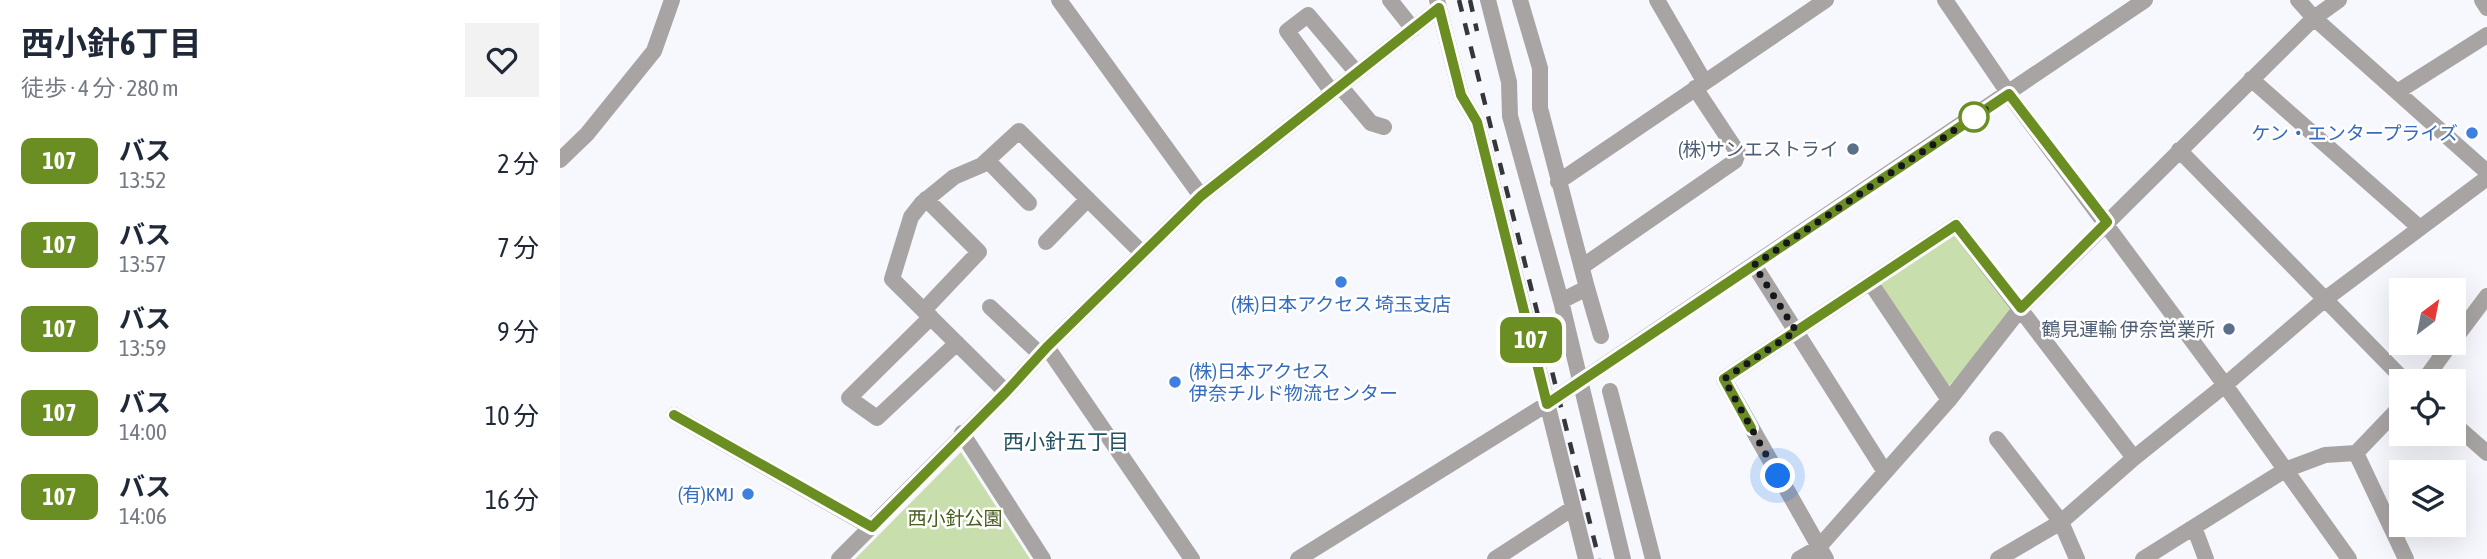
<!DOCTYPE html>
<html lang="ja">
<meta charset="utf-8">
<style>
body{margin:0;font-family:"Asap Condensed","Noto Sans JP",sans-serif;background:#f2f2f3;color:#1f2937;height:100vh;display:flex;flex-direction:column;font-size:26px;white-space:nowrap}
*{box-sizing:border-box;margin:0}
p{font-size:23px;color:#747a83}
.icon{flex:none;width:38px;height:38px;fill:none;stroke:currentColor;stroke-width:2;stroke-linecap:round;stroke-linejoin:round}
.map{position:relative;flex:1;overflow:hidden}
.drawer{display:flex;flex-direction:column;background:#fff;width:560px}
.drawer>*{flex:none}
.badge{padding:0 14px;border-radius:10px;font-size:24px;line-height:46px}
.needle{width:46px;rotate:32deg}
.fabs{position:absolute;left:1829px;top:278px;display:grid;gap:14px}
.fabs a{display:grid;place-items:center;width:77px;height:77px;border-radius:0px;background:#fff;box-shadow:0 7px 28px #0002;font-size:35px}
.you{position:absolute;width:35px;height:35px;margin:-18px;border:5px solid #fff;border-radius:50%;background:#1a73e8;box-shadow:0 0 0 10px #1a73e833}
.map>.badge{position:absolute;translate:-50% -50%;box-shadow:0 0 0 4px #fff}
.round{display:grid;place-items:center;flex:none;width:74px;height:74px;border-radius:0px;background:#f2f2f3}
.head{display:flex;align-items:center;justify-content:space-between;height:119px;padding:0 21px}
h1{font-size:33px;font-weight:700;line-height:52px}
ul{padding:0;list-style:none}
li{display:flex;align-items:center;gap:21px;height:84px;padding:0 21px}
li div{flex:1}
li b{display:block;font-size:26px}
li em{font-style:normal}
li .badge{min-width:77px;font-weight:700;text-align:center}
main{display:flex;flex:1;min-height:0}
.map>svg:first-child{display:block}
.green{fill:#c9dead}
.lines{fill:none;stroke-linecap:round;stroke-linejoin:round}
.minor{stroke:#a8a4a3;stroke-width:16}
.rail{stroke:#353639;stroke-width:4.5;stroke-dasharray:12 12;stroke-linecap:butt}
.line-casing{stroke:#fff;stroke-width:16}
.line{stroke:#6b8e23;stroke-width:10}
.walk{stroke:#16171a;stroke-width:7;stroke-dasharray:0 12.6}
.stop-dot{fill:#fff;stroke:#6b8e23;stroke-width:3.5}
.shop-dot{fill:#3f7fe0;stroke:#fff;stroke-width:2.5}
.service-dot{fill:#5c6f8a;stroke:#fff;stroke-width:2.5}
.labels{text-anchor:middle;stroke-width:5;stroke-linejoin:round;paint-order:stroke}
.shop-label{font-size:19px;fill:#366cbe;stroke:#fff;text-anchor:end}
.service-label{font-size:19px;fill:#4e5e75;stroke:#fff;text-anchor:end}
.park-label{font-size:19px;fill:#465d1b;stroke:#fff}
.neighbourhood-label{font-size:21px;fill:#215163;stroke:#fff}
</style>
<main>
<section class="drawer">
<div class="head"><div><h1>西小針6丁目</h1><p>徒歩 · 4 分 · 280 m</p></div><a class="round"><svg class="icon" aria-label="heart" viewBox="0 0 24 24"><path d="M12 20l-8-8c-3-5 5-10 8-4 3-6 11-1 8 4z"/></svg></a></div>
<ul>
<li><span class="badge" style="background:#6b8e23;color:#fff">107</span><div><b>バス</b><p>13:52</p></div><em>2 分</em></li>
<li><span class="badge" style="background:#6b8e23;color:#fff">107</span><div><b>バス</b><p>13:57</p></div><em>7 分</em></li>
<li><span class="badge" style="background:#6b8e23;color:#fff">107</span><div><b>バス</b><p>13:59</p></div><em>9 分</em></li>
<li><span class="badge" style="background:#6b8e23;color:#fff">107</span><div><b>バス</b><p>14:00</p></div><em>10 分</em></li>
<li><span class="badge" style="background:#6b8e23;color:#fff">107</span><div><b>バス</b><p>14:06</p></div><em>16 分</em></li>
</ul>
</section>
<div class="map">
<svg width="1927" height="559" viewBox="0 0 1927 559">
<rect width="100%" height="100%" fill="#f6f8fe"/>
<!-- green -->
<path class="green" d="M 1391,233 L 1399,235 L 1451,305 L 1451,311 L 1390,385 L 1384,386 L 1320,288 L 1323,280 Z
M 401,452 L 470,559 L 295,559 Z"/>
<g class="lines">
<!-- minor -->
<path class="minor" d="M 499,0 L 641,196
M 830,0 L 853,29
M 877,0 L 901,95 L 917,122 L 1026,559
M 928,0 L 949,82 L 950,116 L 1001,301 L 1063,559
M 960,0 L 980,68 L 980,108 L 1027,288 L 1001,301
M 1097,0 L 1144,81
M 1385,0 L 1449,94 L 1665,385 L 1574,458 L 1501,522 L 1517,559
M 1738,0 L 1754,18 L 1927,172
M 1922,0 L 1927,8
M 1691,79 L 1860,228
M 780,86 L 811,123 L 824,127
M 772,92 L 727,31 L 748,15 L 797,73
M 1837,92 L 1927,35
M 1619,150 L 1846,382
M 0,160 L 27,134 L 94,51 L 112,0
M 427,160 L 469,203
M 998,182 L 1266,0
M 486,242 L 528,199
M 1194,265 L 1325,472
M 1023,266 L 1175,161 L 1178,153 L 1135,88
M 1310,282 L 1389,400
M 1027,288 L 1041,336
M 430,307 L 480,354
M 364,310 L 419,252 L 366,199
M 371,317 L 289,398 L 317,418 L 397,343
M 1894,340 L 1927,296
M 487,347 L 632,559
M 1863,382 L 1891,343
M 1050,391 L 1093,559
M 446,392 L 332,279 L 351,217 L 362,203 L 394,177 L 422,165 L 459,131 L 582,253
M 114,415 L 311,527
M 1894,424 L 1927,453
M 402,433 L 483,559
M 1437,439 L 1501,522 L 1438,559
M 1796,453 L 1846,559
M 1634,527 L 1646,559
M 279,559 L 446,392 L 487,347 L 641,196 L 879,8
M 738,559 L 987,404 L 1585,0
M 935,559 L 1013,508
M 1239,559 L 1258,548 L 1389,400 L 1461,308 L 1754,18 L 1779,0
M 1266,559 L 1164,379 L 1396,225 L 1574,458
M 1583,559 L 1725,470 L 1765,455 L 1796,453 L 1841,406
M 1789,559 L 1665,385 L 1764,300 L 1927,178"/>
<!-- rail -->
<path class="rail" d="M 899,0 L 1039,559
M 910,0 L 917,31"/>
</g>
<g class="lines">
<!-- line casing -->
<g class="line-casing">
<path id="line" d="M 114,415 L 312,527 L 446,392 L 487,347 L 641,196 L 879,8 L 901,95 L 917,122 L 987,404 L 1449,94 L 1547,222 L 1461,308 L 1396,225 L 1164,379 L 1191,428"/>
</g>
<!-- line -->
<use href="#line" class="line"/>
<!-- walk -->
<path class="walk" d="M 1218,476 L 1164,379 L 1236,331 L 1194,265 L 1426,109 L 1414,117"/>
</g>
<!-- markers -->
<circle class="stop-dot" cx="1414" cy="117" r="14"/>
<g class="shop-dot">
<circle cx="1912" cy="133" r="7"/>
<circle cx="781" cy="282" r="7"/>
<circle cx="615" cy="382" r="7"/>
<circle cx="188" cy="494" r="7"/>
</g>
<g class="service-dot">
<circle cx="1293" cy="149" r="7"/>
<circle cx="1669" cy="329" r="7"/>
</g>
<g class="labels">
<!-- shop labels -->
<g class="shop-label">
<text x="1898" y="140">ケン・エンタープライズ</text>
<text x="781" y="311" text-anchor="middle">(株)日本アクセス 埼玉支店</text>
<text x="629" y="378" text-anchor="start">(株)日本アクセス<tspan x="629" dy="22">伊奈チルド物流センター</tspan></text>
<text x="174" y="501">(有)KMJ</text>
</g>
<!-- service labels -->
<g class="service-label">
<text x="1279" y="156">(株)サンエストライ</text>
<text x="1655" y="336">鶴見運輸 伊奈営業所</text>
</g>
<!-- park labels -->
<g class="park-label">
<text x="395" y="525">西小針公園</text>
</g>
<!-- neighbourhood labels -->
<g class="neighbourhood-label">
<text x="506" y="449">西小針五丁目</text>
</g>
</g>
</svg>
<div class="fabs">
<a><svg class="needle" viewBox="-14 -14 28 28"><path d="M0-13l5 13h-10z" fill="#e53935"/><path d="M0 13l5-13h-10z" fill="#747a83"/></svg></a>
<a><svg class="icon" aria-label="locate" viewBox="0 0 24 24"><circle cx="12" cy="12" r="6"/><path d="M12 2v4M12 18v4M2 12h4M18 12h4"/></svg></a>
<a><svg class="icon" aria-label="layers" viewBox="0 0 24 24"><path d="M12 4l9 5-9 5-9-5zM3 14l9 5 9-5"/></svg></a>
</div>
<div class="you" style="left:1218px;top:476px"></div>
<b class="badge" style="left:971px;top:340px;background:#6b8e23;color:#fff">107</b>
</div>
</main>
